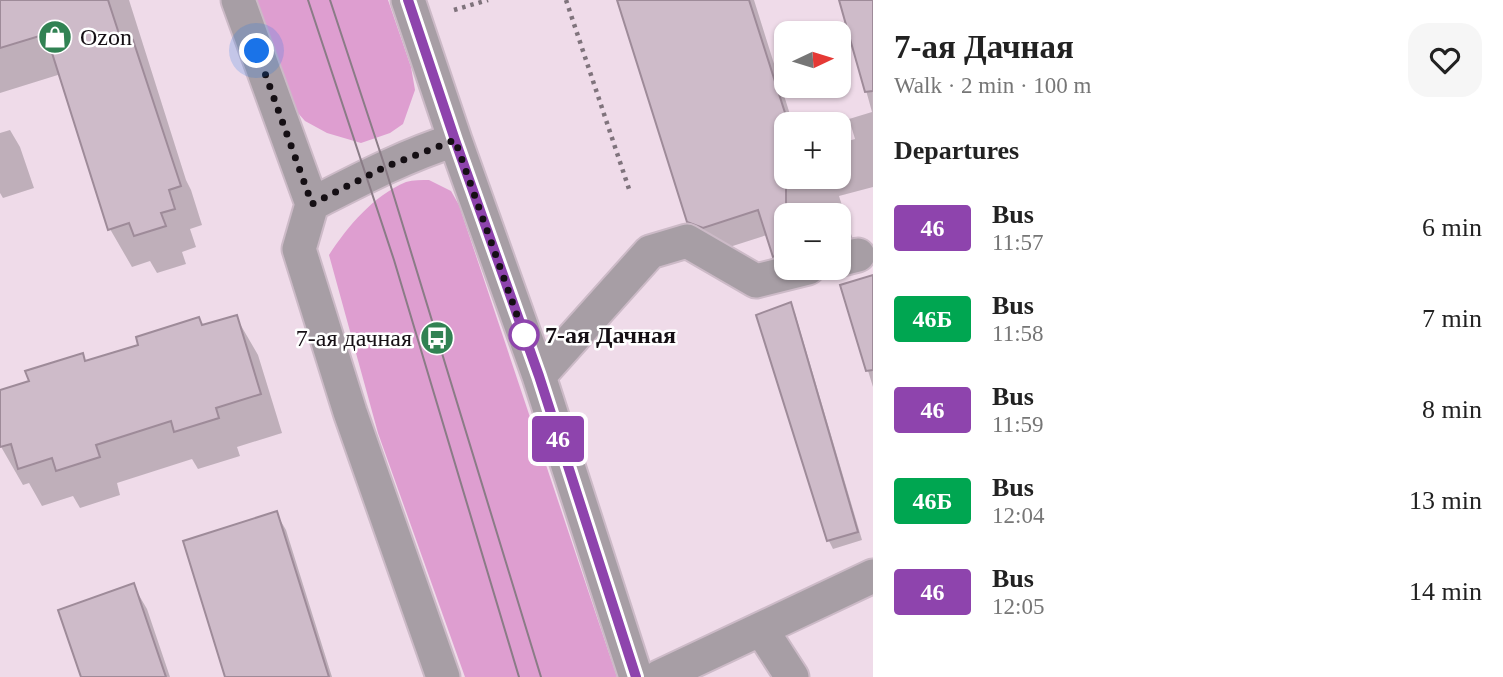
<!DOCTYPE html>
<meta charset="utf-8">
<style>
body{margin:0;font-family:"Times New Roman",serif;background:#f6f6f6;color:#222;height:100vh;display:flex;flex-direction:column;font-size:26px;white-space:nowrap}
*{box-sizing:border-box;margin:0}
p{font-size:23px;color:#767676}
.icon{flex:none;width:38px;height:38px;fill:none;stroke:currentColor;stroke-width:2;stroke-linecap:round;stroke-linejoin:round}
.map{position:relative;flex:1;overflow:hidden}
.drawer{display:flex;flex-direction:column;background:#fff;width:630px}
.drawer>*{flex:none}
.badge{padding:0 14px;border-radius:5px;font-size:24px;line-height:46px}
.needle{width:46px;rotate:86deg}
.buttons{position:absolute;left:774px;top:21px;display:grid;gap:14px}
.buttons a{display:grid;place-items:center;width:77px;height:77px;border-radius:14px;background:#fff;box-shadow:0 2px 5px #0004;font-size:35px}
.you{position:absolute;width:35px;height:35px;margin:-18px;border:5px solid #fff;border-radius:50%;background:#1a73e8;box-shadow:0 0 0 10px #1a73e833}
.map>.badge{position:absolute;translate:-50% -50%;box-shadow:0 0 0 4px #fff}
h2{padding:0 21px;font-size:26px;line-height:63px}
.round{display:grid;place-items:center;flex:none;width:74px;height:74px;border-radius:21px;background:#f6f6f6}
.headline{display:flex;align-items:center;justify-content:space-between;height:119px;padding:0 21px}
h1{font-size:33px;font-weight:800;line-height:52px}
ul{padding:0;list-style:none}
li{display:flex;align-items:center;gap:21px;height:91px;padding:0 21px}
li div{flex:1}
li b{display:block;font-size:26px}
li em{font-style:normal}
li .badge{min-width:77px;font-weight:700;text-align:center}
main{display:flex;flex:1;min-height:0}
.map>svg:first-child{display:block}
.green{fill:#de9ed0}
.shadow{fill:#0003;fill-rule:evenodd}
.building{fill:#cebbc9;stroke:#9e8b99;stroke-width:2}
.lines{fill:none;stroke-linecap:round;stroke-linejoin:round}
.minor-casing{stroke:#ccbac7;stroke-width:37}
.path{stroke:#7f737c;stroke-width:4.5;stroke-dasharray:3.5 5;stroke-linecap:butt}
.minor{stroke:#a79ea5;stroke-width:33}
.tram{stroke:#8a7c86;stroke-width:2}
.line-casing{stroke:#fff;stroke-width:16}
.line{stroke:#8e44ad;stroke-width:10}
.walk{stroke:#150f14;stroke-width:7;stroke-dasharray:0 12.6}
.stop-dot{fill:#fff;stroke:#8e44ad;stroke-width:3.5}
.labels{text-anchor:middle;stroke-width:5;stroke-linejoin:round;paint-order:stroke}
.poi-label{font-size:24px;fill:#150f14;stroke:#fff;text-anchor:start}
.stop-label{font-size:24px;font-weight:bold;fill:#150f14;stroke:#fff;text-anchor:start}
</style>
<main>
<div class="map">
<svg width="873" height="677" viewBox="0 0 873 677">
<rect width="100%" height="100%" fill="#efdbe9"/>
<!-- green -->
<path class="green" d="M 250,0 L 388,0 L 411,67 L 415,90 L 403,124 L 390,133 L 361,143 L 327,133 L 305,121 L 282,95 Z
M 429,180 L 451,191 L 459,205 L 617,677 L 465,677 L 378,433 L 329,255 C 348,226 373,196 406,182 C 413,180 422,180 429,180 Z"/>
<!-- shadow -->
<path class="shadow" d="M 0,0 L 129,0 L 186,180 L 191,190 L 202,225 L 190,229 L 196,247 L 182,252 L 186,264 L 157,273 L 150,261 L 132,267 L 110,229 L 61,74 L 0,93 Z
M 619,0 L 754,0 L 793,124 L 786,124 L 786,177 L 838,177 L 838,144 L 855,139 L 849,119 L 872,112 L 841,0 L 873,0 L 873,187 L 839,196 L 860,262 L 839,269 L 834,276 L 828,273 L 818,273 L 788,280 L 774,256 L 767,235 L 717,251 L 703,246 L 689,221 ZM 786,215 L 838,215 L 838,268 L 786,268 Z
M 10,130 L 20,147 L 34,188 L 3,198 L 0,193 L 0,133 Z
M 868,278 L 873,288 L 873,387 L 842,286 Z
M 790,305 L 795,313 L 862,540 L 833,549 L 829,541 Z
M 236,317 L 258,355 L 282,433 L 237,447 L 240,456 L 198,469 L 192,459 L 117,483 L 120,495 L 80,508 L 73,496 L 42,506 L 29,483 L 23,485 L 0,445 L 0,392 L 31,382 L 82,355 L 86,363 Z
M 276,513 L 286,530 L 332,677 L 227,677 Z
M 133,585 L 147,609 L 170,677 L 83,677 Z"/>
<!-- building -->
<path class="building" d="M 0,0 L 108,0 L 122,43 L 133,40 L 181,186 L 169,190 L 175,209 L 161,213 L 166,226 L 134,236 L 129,223 L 108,230 L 46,34 L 0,48 Z
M 617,0 L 749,0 L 786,116 L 786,254 L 773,257 L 758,210 L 703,228 L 687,222 Z
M 839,0 L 873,0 L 873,91 L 865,92 Z
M 873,275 L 873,370 L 866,371 L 840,285 Z
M 791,302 L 858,532 L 827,541 L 756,315 Z
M 237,315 L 261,394 L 216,408 L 219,418 L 174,432 L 171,421 L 96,445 L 100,457 L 56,471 L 52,458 L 18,469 L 11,444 L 0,447 L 0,390 L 29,381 L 25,371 L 83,353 L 85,361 L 138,345 L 136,337 L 199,317 L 202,325 Z
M 277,511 L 329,677 L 225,677 L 183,541 Z
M 134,583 L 166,677 L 81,677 L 58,610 Z"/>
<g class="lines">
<!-- minor casing -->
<g class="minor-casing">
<path id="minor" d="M 238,0 L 312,204 L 299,249 L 350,412 L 443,677
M 408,0 L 455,140 L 539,376 L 636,677
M 312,204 C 359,180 404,156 455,140
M 838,260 L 858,255
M 539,376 L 650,252 L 687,241 L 756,281 L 808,268
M 761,629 L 792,677
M 659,677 L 873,576"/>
</g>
<!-- path -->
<path class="path" d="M 566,0 L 629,189
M 454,10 L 488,0"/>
<!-- minor -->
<use href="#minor" class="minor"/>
<!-- tram -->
<path class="tram" d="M 308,0 L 394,260 L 519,677
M 330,0 L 385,167 L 541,677"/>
</g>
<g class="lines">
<!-- line casing -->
<g class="line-casing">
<path id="line" d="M 408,0 L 455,140 L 539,376 L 636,677"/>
</g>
<!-- line -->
<use href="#line" class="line"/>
<!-- walk -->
<path class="walk" d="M 257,51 L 312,204 L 385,167 L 455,140 L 524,335"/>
</g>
<!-- icons -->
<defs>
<g id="shop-disc" transform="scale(1.75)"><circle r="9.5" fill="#318253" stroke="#fff"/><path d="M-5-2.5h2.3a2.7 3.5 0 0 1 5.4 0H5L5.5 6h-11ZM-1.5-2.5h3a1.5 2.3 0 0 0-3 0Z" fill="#fff"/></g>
<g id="bus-disc" transform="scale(1.75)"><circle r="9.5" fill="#318253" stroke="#fff"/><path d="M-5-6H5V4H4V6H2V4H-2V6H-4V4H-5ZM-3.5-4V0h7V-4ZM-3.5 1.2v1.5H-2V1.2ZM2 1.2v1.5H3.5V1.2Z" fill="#fff"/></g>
</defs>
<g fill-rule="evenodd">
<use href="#shop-disc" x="55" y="37"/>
<use href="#bus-disc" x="437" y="338"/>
</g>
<!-- markers -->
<circle class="stop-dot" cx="524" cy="335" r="14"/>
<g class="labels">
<!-- poi labels -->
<g class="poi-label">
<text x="80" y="45">Ozon</text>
<text x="412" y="346" text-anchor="end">7-ая дачная</text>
</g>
<!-- stop labels -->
<g class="stop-label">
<text x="545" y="343">7-ая Дачная</text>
</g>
</g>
</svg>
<div class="buttons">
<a><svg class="needle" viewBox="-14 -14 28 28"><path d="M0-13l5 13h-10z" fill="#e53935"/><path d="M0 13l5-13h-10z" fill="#767676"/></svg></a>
<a>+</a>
<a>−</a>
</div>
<div class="you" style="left:257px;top:51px"></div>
<b class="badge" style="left:558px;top:439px;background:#8e44ad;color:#fff">46</b>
</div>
<section class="drawer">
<div class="headline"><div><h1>7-ая Дачная</h1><p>Walk · 2 min · 100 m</p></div><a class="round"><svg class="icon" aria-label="heart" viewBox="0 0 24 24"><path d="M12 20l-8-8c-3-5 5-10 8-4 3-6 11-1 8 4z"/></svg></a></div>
<h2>Departures</h2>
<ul>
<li><span class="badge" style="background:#8e44ad;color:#fff">46</span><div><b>Bus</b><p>11:57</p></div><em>6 min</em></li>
<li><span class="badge" style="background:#00a651;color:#fff">46Б</span><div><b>Bus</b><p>11:58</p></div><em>7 min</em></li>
<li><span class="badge" style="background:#8e44ad;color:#fff">46</span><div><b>Bus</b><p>11:59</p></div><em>8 min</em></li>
<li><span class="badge" style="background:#00a651;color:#fff">46Б</span><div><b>Bus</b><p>12:04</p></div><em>13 min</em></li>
<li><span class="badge" style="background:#8e44ad;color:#fff">46</span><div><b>Bus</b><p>12:05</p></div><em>14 min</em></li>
</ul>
</section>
</main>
